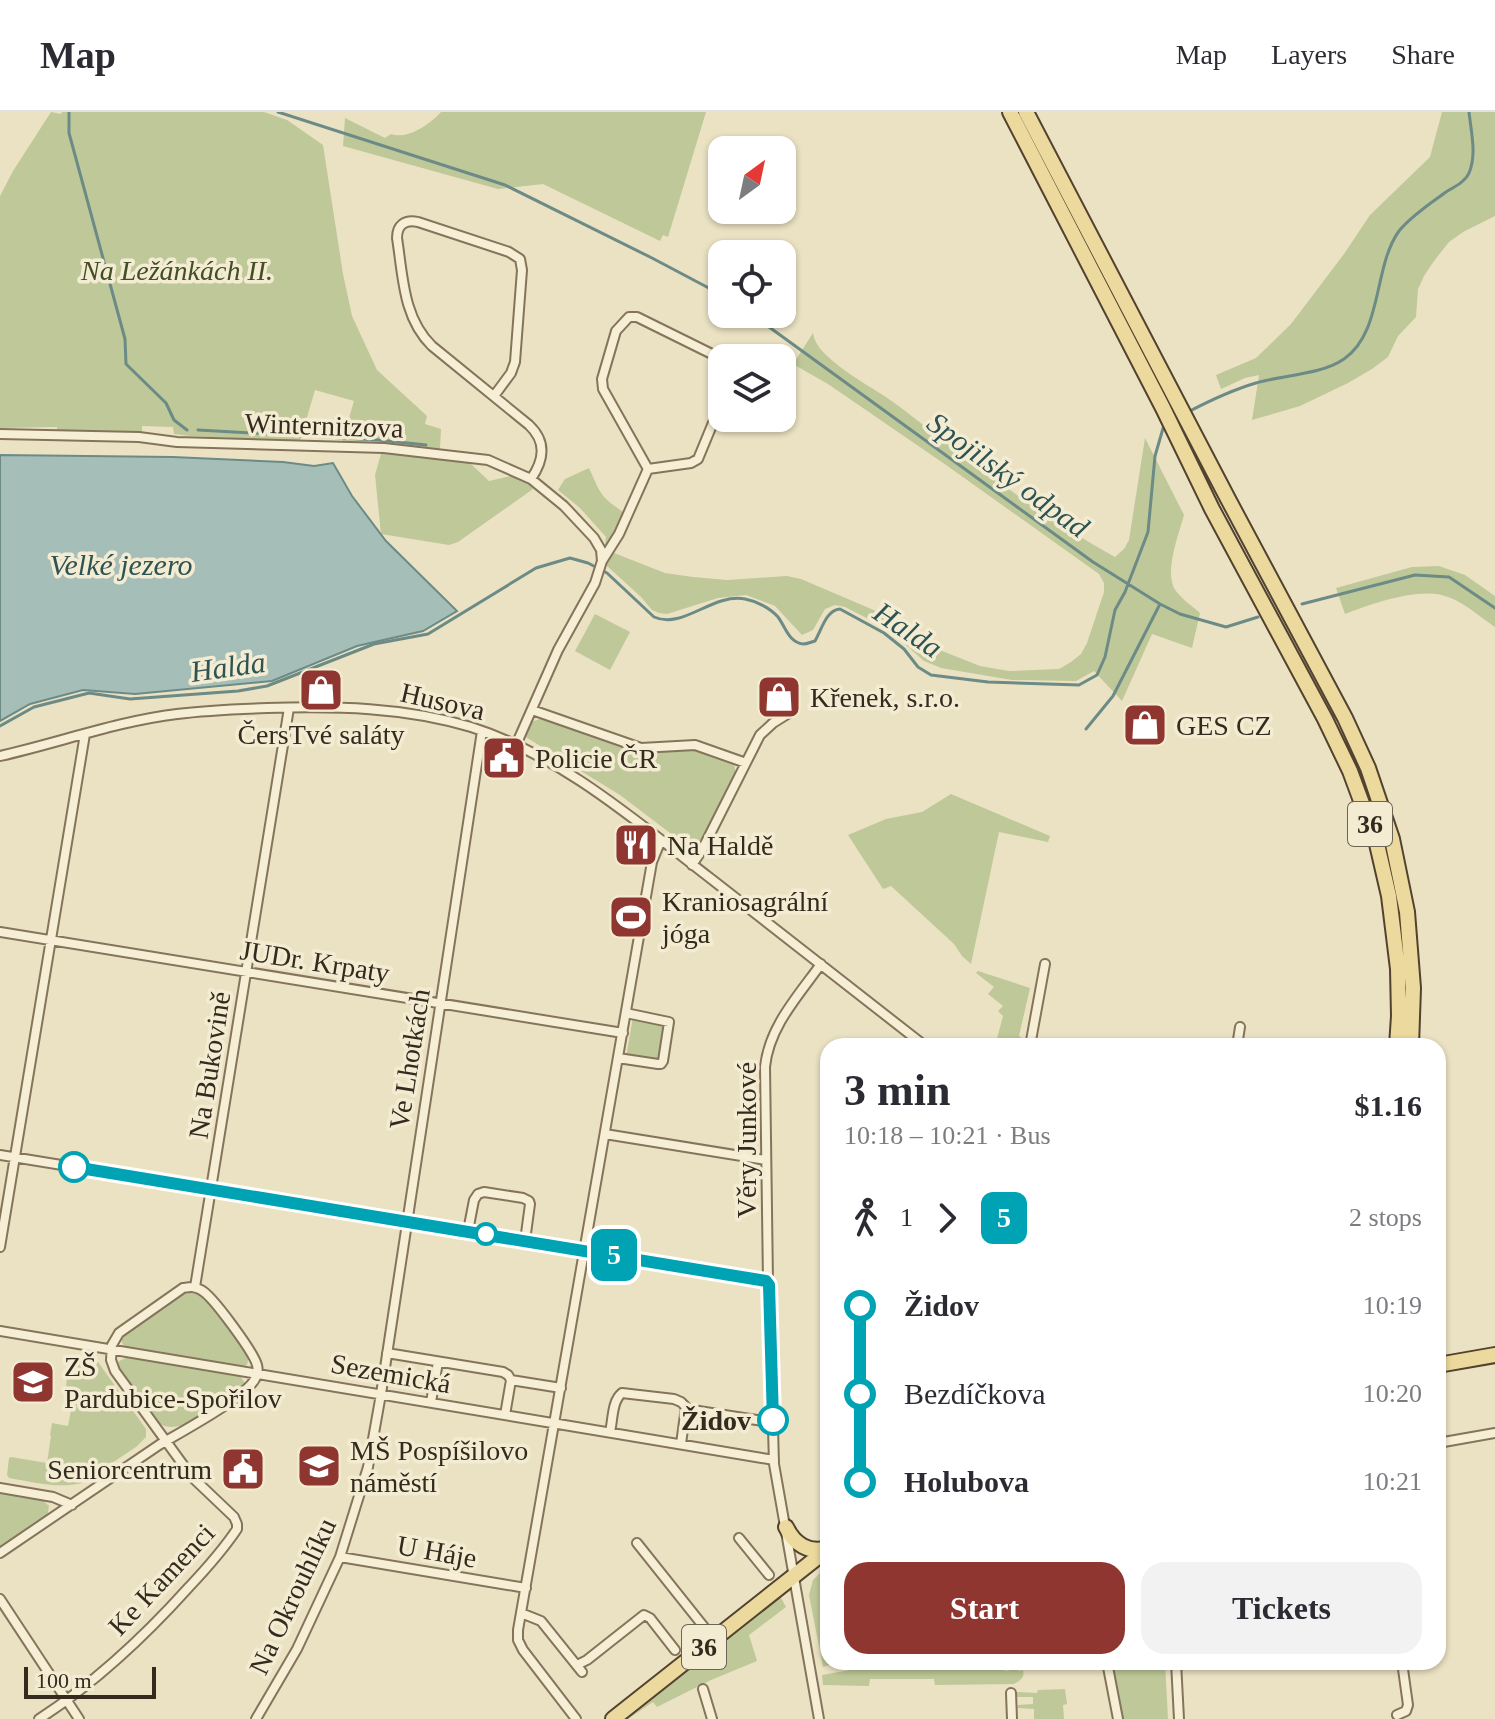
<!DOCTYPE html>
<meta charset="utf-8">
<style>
body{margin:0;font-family:"Times New Roman",serif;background:#f2f2f3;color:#2b2b33;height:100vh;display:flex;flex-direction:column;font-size:30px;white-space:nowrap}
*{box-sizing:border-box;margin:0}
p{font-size:26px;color:#7c7c81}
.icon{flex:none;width:44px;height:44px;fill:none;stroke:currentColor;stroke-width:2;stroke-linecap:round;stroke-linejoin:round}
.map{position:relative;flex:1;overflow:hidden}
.details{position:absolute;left:820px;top:926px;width:626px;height:632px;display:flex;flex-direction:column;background:#fff;border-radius:24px;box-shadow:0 2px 6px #0004}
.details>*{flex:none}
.badge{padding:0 16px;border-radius:12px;font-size:28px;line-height:52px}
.needle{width:52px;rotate:33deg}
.fabs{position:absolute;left:708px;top:24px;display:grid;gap:16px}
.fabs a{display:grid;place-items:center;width:88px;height:88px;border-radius:16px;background:#fff;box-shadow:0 2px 6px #0004;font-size:40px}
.scale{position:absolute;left:24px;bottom:20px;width:132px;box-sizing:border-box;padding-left:8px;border:4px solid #342b1e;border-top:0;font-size:22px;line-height:28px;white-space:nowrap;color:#342b1e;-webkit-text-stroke:6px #f3ecd2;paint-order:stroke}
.map>.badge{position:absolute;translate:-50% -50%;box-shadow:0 0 0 4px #fff}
.legs{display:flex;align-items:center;gap:12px;height:88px;padding:0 24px;font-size:26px}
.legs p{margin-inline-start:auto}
.overview{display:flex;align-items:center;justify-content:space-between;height:136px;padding:0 24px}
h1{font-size:44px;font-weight:600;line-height:60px}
.primary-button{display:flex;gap:16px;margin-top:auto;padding:16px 24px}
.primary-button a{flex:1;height:92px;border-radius:24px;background:#8e362f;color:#fff;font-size:32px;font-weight:600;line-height:92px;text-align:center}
.primary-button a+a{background:#f2f2f3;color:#2b2b33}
ul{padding:0 24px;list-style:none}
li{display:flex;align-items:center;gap:28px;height:88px;font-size:30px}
li i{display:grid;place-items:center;width:12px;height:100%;margin:0 10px;background:currentColor}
li i::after{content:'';width:20px;height:20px;margin:-10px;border:6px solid;border-radius:50%;background:#fff}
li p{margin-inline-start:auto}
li:first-child i{background:linear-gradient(#0000 50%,currentColor 0)}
li:last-child i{background:linear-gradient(currentColor 50%,#0000 0)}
header{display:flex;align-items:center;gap:48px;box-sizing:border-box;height:112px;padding:0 40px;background:#fff;border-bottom:2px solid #e1e1e2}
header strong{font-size:38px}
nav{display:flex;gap:44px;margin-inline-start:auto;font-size:28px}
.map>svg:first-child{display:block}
.green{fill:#bfc898}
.water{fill:#a5beb8;stroke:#6c8b86;stroke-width:2}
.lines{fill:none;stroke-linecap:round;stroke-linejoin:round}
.stream{stroke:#6c8b86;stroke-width:3}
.minor-casing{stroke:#84745b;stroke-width:12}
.primary-casing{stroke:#52422f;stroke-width:18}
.minor{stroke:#f6efd5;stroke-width:8}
.primary{stroke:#ecd99d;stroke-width:14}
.line-1-casing{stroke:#fff;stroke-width:18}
.line-1{stroke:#00a3b4;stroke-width:12}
.stop-1-dot{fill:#fff;stroke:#00a3b4;stroke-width:4}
.labels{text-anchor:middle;stroke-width:7;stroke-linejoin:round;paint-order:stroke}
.shield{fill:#f3ecd2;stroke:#6d6554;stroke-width:2}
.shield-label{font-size:26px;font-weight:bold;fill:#342b1e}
.park-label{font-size:28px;font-style:italic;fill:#424f26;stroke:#f3ecd2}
.street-label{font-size:28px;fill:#342b1e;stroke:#f3ecd2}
.poi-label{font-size:28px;fill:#342b1e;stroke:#f3ecd2;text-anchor:start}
.stop-label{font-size:28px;font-weight:bold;fill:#342b1e;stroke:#f3ecd2;text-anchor:end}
.water-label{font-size:30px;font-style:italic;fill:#2e5353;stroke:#f3ecd2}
</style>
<header>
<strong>Map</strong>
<nav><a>Map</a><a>Layers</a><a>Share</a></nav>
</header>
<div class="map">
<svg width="1495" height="1607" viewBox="0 0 1495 1607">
<rect width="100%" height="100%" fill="#ebe2c3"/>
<!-- green -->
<path class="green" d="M 51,0 L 61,2 L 62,0 L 264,0 L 287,8 L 323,33 L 343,162 L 352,204 L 377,258 L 427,304 L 425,312 L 441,317 L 440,337 L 390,331 L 342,330 L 354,289 L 315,278 L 300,329 L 190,324 L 174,322 L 173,315 L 142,314 L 142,322 L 57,320 L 57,315 L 0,316 L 0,84 L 13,59 Z
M 441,0 L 706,0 L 668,125 L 663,123 L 660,129 L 543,72 L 498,77 L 343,34 L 345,6 L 385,26 L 391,22 C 408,28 430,12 441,0 Z
M 1442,0 L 1495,0 L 1495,104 L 1463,120 L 1449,130 L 1434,149 L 1424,164 L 1418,177 L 1416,205 L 1398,224 L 1388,245 L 1372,257 L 1348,271 L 1300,294 L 1252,308 L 1259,263 L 1245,266 L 1221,277 L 1216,263 L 1256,246 L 1291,212 L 1344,142 L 1370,103 L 1430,45 Z
M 813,221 C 815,234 825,242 834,250 C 854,267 879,279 900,295 C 969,348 1038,403 1115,445 L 1124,437 L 1129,428 L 1145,326 L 1184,403 C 1179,422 1163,462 1176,479 C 1182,487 1192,494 1200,501 L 1192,536 L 1152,522 L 1122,589 L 1094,559 L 1076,569 L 1012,568 L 941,556 L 924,549 L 888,517 L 845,495 L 835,493 L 825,497 L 813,518 L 802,523 L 775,494 L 746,483 L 718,486 L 667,502 L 659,501 L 652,498 L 641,485 L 606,453 L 614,441 L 665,461 L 693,465 L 727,468 L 787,464 L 801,467 L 890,505 L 917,527 L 932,535 L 980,554 L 1009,559 L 1059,557 L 1071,550 L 1081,542 L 1087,531 L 1104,480 L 1104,471 L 1099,462 L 946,353 L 828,272 L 793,252 Z
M 382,338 L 463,348 L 472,353 L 489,369 C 513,364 514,359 533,377 L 458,430 L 449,433 L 381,422 L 375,363 Z
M 589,356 C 600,379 598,384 625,401 L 607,434 L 605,432 L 606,425 L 580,396 L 558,378 L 565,367 Z
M 1439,454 L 1465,463 L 1495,484 L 1495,515 C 1480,505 1465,491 1448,485 C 1421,474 1371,492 1345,502 L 1336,476 L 1412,455 Z
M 595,502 L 630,520 L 610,558 L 575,539 Z
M 540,607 L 647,641 L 692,636 L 733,650 L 735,656 L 735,663 L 695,740 L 620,683 L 524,624 L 531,610 Z
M 951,682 L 1050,724 L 1048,730 L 999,720 L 971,852 L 962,844 L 954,832 L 891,774 L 883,777 L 848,723 L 886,707 L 922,700 Z
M 978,859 L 1030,876 L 1019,924 L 1022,926 L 1020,934 L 995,934 L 1003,904 L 998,899 L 1003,894 L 988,882 L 994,875 L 976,861 Z
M 633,905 L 664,910 L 666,914 L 658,950 L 626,945 Z
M 191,1181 L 200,1183 L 210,1189 L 249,1244 L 247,1253 L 241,1255 L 128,1236 C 122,1233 120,1229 122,1223 L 178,1183 Z
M 68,1243 L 95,1248 L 98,1250 L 146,1317 L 146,1325 L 136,1335 L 82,1371 C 58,1377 32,1370 9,1366 L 7,1363 L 9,1346 L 11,1345 L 47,1351 L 51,1324 L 50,1323 L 52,1311 L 68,1314 L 71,1298 L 65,1297 Z
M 128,1245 L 240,1264 L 245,1271 L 242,1277 C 221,1291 176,1332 154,1307 C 140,1292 129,1273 117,1256 L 119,1249 Z
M 0,1380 L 40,1386 L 49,1394 L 47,1406 L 0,1437 Z
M 828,1453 L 828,1469 L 820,1471 L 828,1519 L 828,1550 L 840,1550 L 823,1555 L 809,1483 L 813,1468 Z
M 780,1484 L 786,1495 L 749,1523 L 757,1549 L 711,1568 L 657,1595 L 653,1590 L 628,1607 L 624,1607 Z
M 895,1550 L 908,1550 L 910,1556 L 941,1550 L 1003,1550 L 1005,1559 L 1018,1557 L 1019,1559 L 1023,1558 C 1025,1566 1020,1569 1014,1572 L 935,1573 L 934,1567 L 870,1567 L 869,1574 L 823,1573 L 822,1563 Z
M 1112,1550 L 1165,1550 L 1168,1607 L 1122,1607 Z
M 1065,1577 L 1067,1592 L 1063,1593 L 1064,1607 L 1034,1607 L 1034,1597 L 1017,1596 L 1018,1593 L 1033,1592 L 1033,1585 L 1017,1585 L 1017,1580 L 1037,1581 L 1038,1578 Z"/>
<!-- water -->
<path class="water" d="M 0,343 L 173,345 L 283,350 L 314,354 L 333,351 L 352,384 L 386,429 L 457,499 L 423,519 L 357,534 L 272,569 L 135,582 L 83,578 L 30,592 L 0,609 Z"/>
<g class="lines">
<!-- stream -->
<path class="stream" d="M 69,0 L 69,21 L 125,227 L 126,252 L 166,291 L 174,308 L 187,318
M 278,0 L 505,73 L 652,146 L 722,183
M 751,202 L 1093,450 L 1160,492 L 1180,502 L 1226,515 L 1258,505
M 1188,300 C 1209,289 1232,278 1256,271 C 1282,263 1321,263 1344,247 C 1383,220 1373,155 1399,119 C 1411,104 1431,91 1446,80 C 1454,75 1465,70 1469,61 C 1477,43 1471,19 1469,0
M 198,318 L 379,328 L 426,333
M 1302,492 L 1415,463 L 1449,465 L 1495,496
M 0,614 L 34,595 L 89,581 L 130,587 L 238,579 L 267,574 L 374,532 L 428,522 L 536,456 L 570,446 L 588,451 L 607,461 L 654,505 C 683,518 712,481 745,487 C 756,489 770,496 778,505 C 785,514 789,531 803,532 C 807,532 811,530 815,529 C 822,517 826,498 840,497 L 884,521 L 904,537 L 918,555 L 931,563 L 988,570 L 1079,573 L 1097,563 L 1105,545 L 1115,498 L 1125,480 L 1148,420 L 1155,344 L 1164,313
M 1086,617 L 1113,584 L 1160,492"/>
<!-- minor casing -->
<g class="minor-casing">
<path id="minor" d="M 494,284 L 511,261 L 515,250 L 522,158 L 520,147 L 509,140 L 418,110 C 405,107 397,113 397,126 C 403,164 403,206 432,234 L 529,313 C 547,330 544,348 531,367
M 0,322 L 139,325 L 177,330 L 384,336 L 488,348 L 531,367 L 564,394 L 594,426 L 601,438 L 602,449
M 648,357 L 603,277 L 602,267 L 616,219 L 629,205 L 637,205 L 722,247
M 648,357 L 691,351 L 698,347 L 722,289
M 532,598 L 641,636 L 695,633 L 746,651
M 516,633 L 558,538 L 595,471 L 602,449 L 619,422 L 648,357
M 0,644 C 58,631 118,609 177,602 C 207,598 237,597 267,596 C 336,594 404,595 471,615 C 562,644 636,709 710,766 C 782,822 853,878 925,934
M 692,753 L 702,738 L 760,623 L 773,611 L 789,601
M 0,820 L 623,921
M 1030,934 L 1045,852
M 1237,934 L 1240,915
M 618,946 L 658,952 L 661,952 L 663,949 L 669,910 L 626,901
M 605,1022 L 766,1048
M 0,1043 L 761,1167 L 768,1170
M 468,1119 L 474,1088 L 478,1082 L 484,1080 L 523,1086 L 529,1089 L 530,1092 L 525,1129
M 0,1135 L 85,622
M 195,1175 L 289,596
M 0,1219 L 774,1348
M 387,1241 L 503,1260 L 508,1263 L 511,1268 L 561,1276
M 431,1290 L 438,1250
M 686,1297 L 763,1309
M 505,1303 L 511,1268
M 610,1320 C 613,1307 612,1289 622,1281 L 674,1287 L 681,1290 L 686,1295 L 681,1332
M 1438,1331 L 1495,1321
M 0,1376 L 53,1385 L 72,1393
M 739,1426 L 769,1463
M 637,1431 L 704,1515
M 0,1441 L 159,1333 C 179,1321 249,1284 256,1265 C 258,1261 258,1257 257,1253 C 254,1241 212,1183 201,1178 C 195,1174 190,1175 183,1176 L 119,1221 L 112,1233 L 111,1248 L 115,1259 L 192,1365 L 234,1405 L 237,1412 L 237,1417 C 223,1438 206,1457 189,1475 C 144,1525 95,1571 39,1607
M 340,1445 L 526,1476
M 0,1487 L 79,1607
M 521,1501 L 541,1509 L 582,1560
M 1107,1550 L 1118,1607
M 1176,1550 L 1179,1607
M 577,1553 L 587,1548 L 644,1503 L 650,1506 L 675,1538
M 703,1577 L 712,1607
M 1011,1581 L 1012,1607
M 1397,1603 L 1406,1599 L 1408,1593 L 1402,1550
M 256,1607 L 297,1537 L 340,1445 L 368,1355 L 381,1282 L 482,619
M 576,1607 L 523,1538 L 518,1528 L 518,1518 L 652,750 L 661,728
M 819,1607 L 774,1352 L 769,1173 L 768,1170 L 765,955 C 769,915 798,884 821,852"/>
</g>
<!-- primary casing -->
<g class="primary-casing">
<path id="primary" d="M 1010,0 L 1163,296 L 1212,397 L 1325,607 L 1350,659 L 1377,732 L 1389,784 L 1398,857 L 1399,904 L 1397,934
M 1026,0 L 1228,387 L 1345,606 L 1368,656 L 1392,727 L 1407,800 L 1413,876 L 1411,934
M 1438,1253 L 1495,1243
M 786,1415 C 794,1432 809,1442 828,1436
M 613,1607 L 828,1437"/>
</g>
<!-- minor -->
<use href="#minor" class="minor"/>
<!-- primary -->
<use href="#primary" class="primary"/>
</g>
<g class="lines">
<!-- line-1 casing -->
<g class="line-1-casing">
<path id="line-1" d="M 74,1055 L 766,1169 L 769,1173 L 773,1308"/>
</g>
<!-- line-1 -->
<use href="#line-1" class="line-1"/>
</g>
<!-- icons -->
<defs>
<g id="shop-square" transform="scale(2.3)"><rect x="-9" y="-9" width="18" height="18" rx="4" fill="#8e362f" stroke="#f3ecd2"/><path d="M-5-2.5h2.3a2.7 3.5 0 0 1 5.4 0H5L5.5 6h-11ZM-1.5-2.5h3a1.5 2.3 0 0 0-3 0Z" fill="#fff"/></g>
<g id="civic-square" transform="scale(2.3)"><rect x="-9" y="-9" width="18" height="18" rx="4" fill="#8e362f" stroke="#f3ecd2"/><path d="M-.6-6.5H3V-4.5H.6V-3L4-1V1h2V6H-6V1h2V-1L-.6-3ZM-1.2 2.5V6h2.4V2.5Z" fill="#fff"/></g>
<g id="restaurant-square" transform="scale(2.3)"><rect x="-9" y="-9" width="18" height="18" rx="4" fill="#8e362f" stroke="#f3ecd2"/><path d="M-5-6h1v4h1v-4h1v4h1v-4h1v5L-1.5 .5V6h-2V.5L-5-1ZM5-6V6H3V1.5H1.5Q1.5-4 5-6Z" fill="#fff"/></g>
<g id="stadium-square" transform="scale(2.3)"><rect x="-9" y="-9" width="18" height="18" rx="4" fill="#8e362f" stroke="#f3ecd2"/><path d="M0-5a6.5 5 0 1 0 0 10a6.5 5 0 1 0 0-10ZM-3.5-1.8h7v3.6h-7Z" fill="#fff"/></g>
<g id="school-square" transform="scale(2.3)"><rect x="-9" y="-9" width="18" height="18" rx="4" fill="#8e362f" stroke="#f3ecd2"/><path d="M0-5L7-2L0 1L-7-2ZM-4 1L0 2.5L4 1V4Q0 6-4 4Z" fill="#fff"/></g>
</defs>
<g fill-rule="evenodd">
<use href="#shop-square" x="321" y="578"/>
<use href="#shop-square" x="779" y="585"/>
<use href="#shop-square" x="1145" y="613"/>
<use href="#civic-square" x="504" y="646"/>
<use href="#restaurant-square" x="636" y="733"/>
<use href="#stadium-square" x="631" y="805"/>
<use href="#school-square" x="33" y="1270"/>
<use href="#school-square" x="319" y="1354"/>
<use href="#civic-square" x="243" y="1357"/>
</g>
<!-- markers -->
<g class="stop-1-dot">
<circle cx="74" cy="1055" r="14"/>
<circle cx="486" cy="1122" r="10"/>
<circle cx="773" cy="1308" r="14"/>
</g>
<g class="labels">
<!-- shield labels -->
<g class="shield">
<rect x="1348" y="690" width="44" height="44" rx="6"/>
<rect x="682" y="1513" width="44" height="44" rx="6"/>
</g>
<g class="shield-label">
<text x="1370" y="721">36</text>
<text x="704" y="1544">36</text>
</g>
<!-- park labels -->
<g class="park-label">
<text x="177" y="168">Na Ležánkách II.</text>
</g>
<!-- street labels -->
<g class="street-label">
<text transform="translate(324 313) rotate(2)" y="10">Winternitzova</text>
<text transform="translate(443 589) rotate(13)" y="10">Husova</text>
<text transform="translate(315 849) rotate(9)" y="10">JUDr. Krpaty</text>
<text transform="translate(409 947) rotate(-81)" y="10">Ve Lhotkách</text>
<text transform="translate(209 953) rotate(-81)" y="10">Na Bukovině</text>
<text transform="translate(746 1028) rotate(-90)" y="10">Věry Junkové</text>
<text transform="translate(391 1261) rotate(10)" y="10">Sezemická</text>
<text transform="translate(437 1439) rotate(10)" y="10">U Háje</text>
<text transform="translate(161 1467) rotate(-47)" y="10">Ke Kamenci</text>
<text transform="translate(292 1484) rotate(-65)" y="10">Na Okrouhlíku</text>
</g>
<!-- poi labels -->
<g class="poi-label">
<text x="810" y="595">Křenek, s.r.o.</text>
<text x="1176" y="623">GES CZ</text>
<text x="321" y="632" text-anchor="middle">ČersTvé saláty</text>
<text x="535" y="656">Policie ČR</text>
<text x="667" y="743">Na Haldě</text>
<text x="662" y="799">Kraniosagrální<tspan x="662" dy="32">jóga</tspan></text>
<text x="64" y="1264">ZŠ<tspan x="64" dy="32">Pardubice-Spořilov</tspan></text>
<text x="350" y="1348">MŠ Pospíšilovo<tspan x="350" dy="32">náměstí</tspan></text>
<text x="212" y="1367" text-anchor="end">Seniorcentrum</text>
</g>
<!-- stop labels -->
<g class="stop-label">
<text x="751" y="1318">Židov</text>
</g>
<!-- water labels -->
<g class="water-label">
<text transform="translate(1008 363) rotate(36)" y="10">Spojilský odpad</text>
<text x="121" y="463">Velké jezero</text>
<text transform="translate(908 518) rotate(34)" y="10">Halda</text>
<text transform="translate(228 555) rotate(-8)" y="10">Halda</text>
</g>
</g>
</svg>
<div class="fabs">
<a><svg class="needle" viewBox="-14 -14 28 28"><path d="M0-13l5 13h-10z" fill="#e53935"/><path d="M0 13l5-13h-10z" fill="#7c7c81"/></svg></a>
<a><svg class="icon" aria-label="locate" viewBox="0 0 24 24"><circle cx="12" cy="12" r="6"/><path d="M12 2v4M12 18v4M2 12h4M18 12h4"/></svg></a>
<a><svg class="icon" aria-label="layers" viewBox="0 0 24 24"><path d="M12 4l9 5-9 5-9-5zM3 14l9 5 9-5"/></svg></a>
</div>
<div class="scale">100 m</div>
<b class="badge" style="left:614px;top:1143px;background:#00a3b4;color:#fff">5</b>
<section class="details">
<div class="overview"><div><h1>3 min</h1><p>10:18 – 10:21 · Bus</p></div><b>$1.16</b></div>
<div class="legs"><svg class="icon" aria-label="walk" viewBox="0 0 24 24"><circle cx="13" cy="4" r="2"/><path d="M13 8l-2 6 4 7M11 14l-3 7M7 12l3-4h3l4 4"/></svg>1<svg class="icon" aria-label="forward" viewBox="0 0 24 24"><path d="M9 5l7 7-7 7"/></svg><b class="badge" style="background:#00a3b4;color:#fff">5</b><p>2 stops</p></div>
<ul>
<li><i style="color:#00a3b4"></i><b>Židov</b><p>10:19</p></li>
<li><i style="color:#00a3b4"></i><span>Bezdíčkova</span><p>10:20</p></li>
<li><i style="color:#00a3b4"></i><b>Holubova</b><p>10:21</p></li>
</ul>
<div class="primary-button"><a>Start</a><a>Tickets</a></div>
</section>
</div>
